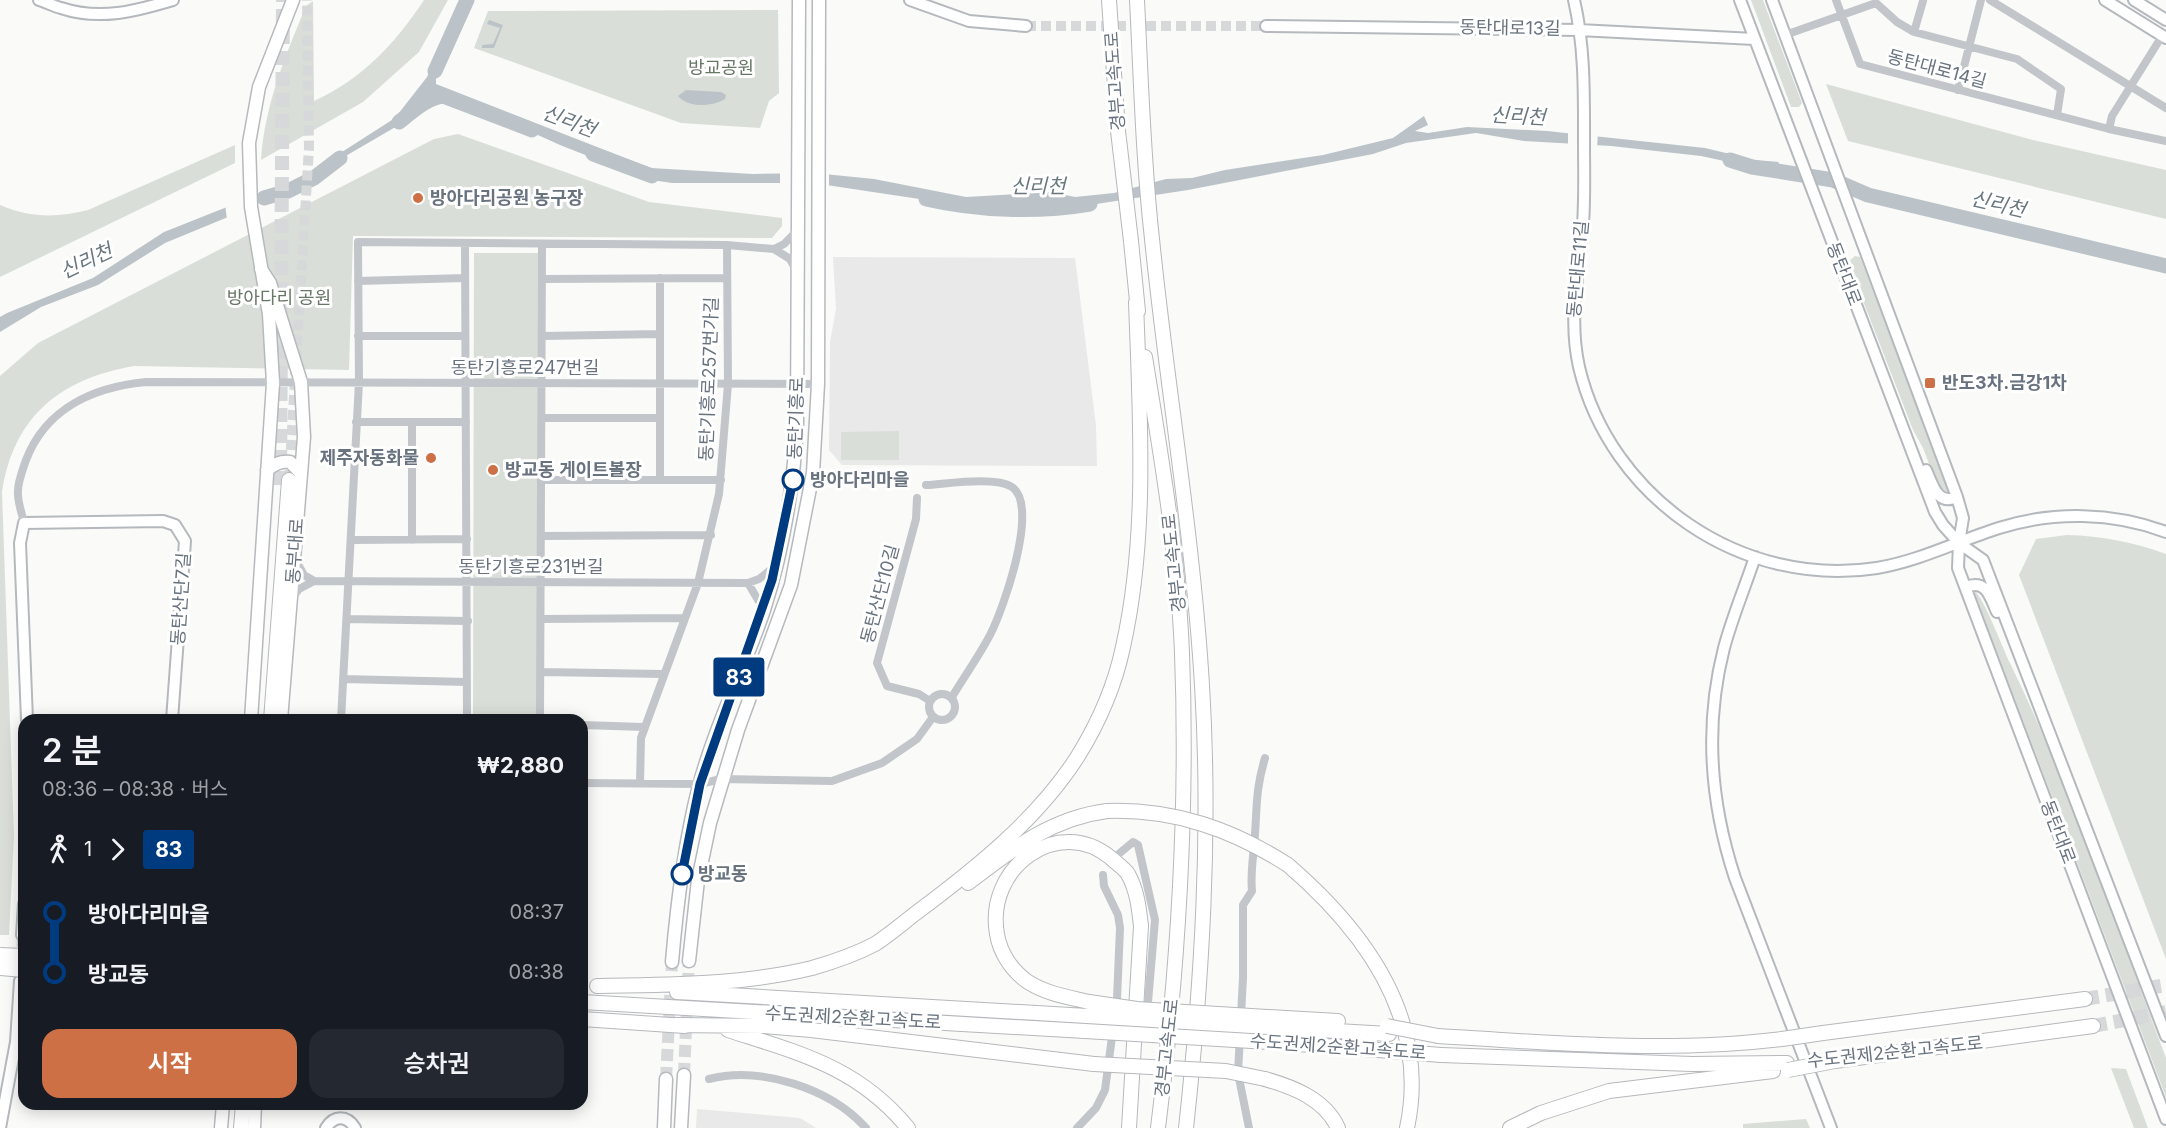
<!DOCTYPE html>
<html lang="ko">
<meta charset="utf-8">
<style>
body{margin:0;font-family:Inter,"Noto Sans KR",sans-serif;background:#242831;color:#f1f3f6;height:100vh;display:flex;flex-direction:column;font-size:22px;white-space:nowrap}
*{box-sizing:border-box;margin:0}
p{font-size:20px;color:#9ea1a6}
.icon{flex:none;width:33px;height:33px;fill:none;stroke:currentColor;stroke-width:2;stroke-linecap:round;stroke-linejoin:round}
.map{position:relative;flex:1;overflow:hidden}
.drawer{position:absolute;left:18px;top:714px;width:570px;height:396px;display:flex;flex-direction:column;background:#171b24;border-radius:18px;box-shadow:0 3px 15px #0003}
.drawer>*{flex:none}
.badge{padding:0 12px;border-radius:4px;font-size:21px;line-height:39px}
.map>.badge{position:absolute;translate:-50% -50%;box-shadow:0 0 0 3px #fff}
.legs{display:flex;align-items:center;gap:9px;height:66px;padding:0 24px;font-size:20px}
.legs p{margin-inline-start:auto}
.overview{display:flex;align-items:center;justify-content:space-between;height:102px;padding:0 24px}
h1{font-size:33px;font-weight:600;line-height:45px}
.action{display:flex;gap:12px;margin-top:auto;padding:12px 24px}
.action a{flex:1;height:69px;border-radius:18px;background:#cd7045;color:#fff;font-size:24px;font-weight:600;line-height:69px;text-align:center}
.action a+a{background:#242831;color:#f1f3f6}
ul{padding:0 24px;list-style:none}
li{display:flex;align-items:center;gap:21px;height:60px;font-size:22px}
li i{display:grid;place-items:center;width:9px;height:100%;margin:0 8px;background:currentColor}
li i::after{content:'';width:15px;height:15px;margin:-8px;border:4px solid;border-radius:50%;background:#171b24}
li p{margin-inline-start:auto}
li:first-child i{background:linear-gradient(#0000 50%,currentColor 0)}
li:last-child i{background:linear-gradient(currentColor 50%,#0000 0)}
.map>svg:first-child{display:block}
.built{fill:#e8e9e8}
.green{fill:#daded8}
.water{fill:#bbc3c8}
.pier{fill:#fafaf8}
.lines{fill:none;stroke-linecap:round;stroke-linejoin:round}
.river{stroke:#bbc3c8;stroke-width:15}
.secondary-tunnel{stroke:#d6d8da;stroke-width:10;stroke-dasharray:10 5;stroke-linecap:butt}
.primary-tunnel{stroke:#d6d8da;stroke-width:12;stroke-dasharray:12 6;stroke-linecap:butt}
.highway-tunnel{stroke:#d6d8da;stroke-width:14;stroke-dasharray:14 7;stroke-linecap:butt}
.secondary-casing{stroke:#b5b9bd;stroke-width:14}
.primary-casing{stroke:#b6b9bd;stroke-width:15}
.highway-casing{stroke:#b6b8bc;stroke-width:16}
.street{stroke:#c2c5c9;stroke-width:8}
.secondary{stroke:#fff;stroke-width:10}
.primary{stroke:#fff;stroke-width:12}
.highway{stroke:#fff;stroke-width:14}
.highway-bridge-casing{stroke:#b6b8bc;stroke-width:16;stroke-linecap:butt}
.highway-bridge{stroke:#fff;stroke-width:14}
.line-1-casing{stroke:#fff;stroke-width:14}
.line-1{stroke:#003b80;stroke-width:9}
.poi-dot{fill:#cd7045;stroke:#fff;stroke-width:2}
.stop-1-dot{fill:#fff;stroke:#003b80;stroke-width:3}
.labels{text-anchor:middle;stroke-width:6;stroke-linejoin:round;paint-order:stroke}
.street-label{font-size:18px;fill:#68737f;stroke:#fff}
.park-label{font-size:18px;fill:#687866;stroke:#fff}
.poi-label{font-size:18px;font-weight:bold;fill:#68737f;stroke:#fff;text-anchor:start}
.stop-label{font-size:18px;font-weight:bold;fill:#68737f;stroke:#fff;text-anchor:start}
.water-label{font-size:20px;font-style:italic;fill:#69777f;stroke:#fff}
</style>
<div class="map">
<svg width="2166" height="1128" viewBox="0 0 2166 1128">
<rect width="100%" height="100%" fill="#fafaf8"/>
<!-- built -->
<path class="built" d="M 833,257 L 1075,258 L 1096,426 L 1097,466 L 842,465 L 829,450 L 830,342 L 836,309 Z
M 697,1109 L 800,1118 L 816,1128 L 696,1128 Z"/>
<!-- green -->
<path class="green" d="M 424,0 L 448,0 L 419,52 L 363,102 L 261,160 C 265,104 285,57 306,6 L 313,1 L 314,101 C 362,79 395,44 424,0 Z
M 1751,0 L 1763,0 L 1802,103 L 1799,107 L 1791,107 Z
M 778,10 L 779,93 L 769,101 L 760,128 L 681,123 L 474,48 L 488,11 Z
M 1826,84 L 2033,140 L 2166,170 L 2166,219 L 1848,141 Z
M 458,134 L 649,202 L 782,218 L 782,226 L 772,238 L 353,236 L 349,370 L 134,366 C 61,379 14,415 2,492 L 14,836 L 9,935 L 0,935 L 0,376 L 38,343 L 434,139 Z
M 235,145 L 235,163 L 0,277 L 0,205 C 30,218 57,218 88,210 Z
M 474,253 L 538,253 L 537,720 L 473,720 Z
M 1855,256 L 1860,257 L 1951,495 L 1939,490 L 1923,448 L 1913,430 L 1848,262 Z
M 899,431 L 899,460 L 841,460 L 841,432 Z
M 2067,535 C 2102,536 2133,542 2166,554 L 2166,959 L 2019,575 L 2036,539 Z
M 1974,591 C 1982,593 2004,651 2010,663 C 2072,790 2116,926 2166,1058 L 2166,1097 Z
M 2111,1068 L 2126,1069 L 2148,1128 L 2134,1128 Z
M 1806,1119 L 1810,1128 L 1743,1128 L 1743,1124 Z"/>
<!-- water -->
<path class="water" d="M 460,0 L 463,0 L 436,73 L 436,84 L 651,168 L 753,174 L 814,173 L 874,179 L 966,197 L 1051,192 L 1075,197 L 1114,193 L 1166,179 L 1192,178 L 1225,170 L 1323,155 L 1393,138 L 1424,116 L 1428,125 L 1415,131 L 1428,133 L 1467,127 L 1547,131 L 1705,148 L 1755,160 L 1818,165 L 1820,173 L 1752,167 L 1701,156 L 1611,146 L 1524,141 L 1476,133 L 1406,143 L 1373,154 L 1188,190 L 1070,208 L 1041,209 L 946,203 L 813,183 L 672,183 L 645,179 L 639,172 L 611,161 L 603,162 L 560,145 L 496,116 L 479,103 L 433,91 L 404,122 L 272,199 L 165,243 L 98,285 L 41,307 L 0,332 L 0,317 L 7,313 L 93,278 L 164,232 L 303,177 L 395,118 L 427,77 Z
M 489,20 L 503,25 L 494,48 L 482,48 L 482,45 L 493,44 L 500,28 L 487,24 Z
M 686,90 L 721,92 L 726,95 L 725,99 C 713,107 687,108 678,96 Z"/>
<!-- pier -->
<path class="pier" d="M 1568,129 L 1598,132 L 1597,148 L 1568,147 Z
M 1777,159 L 1819,162 L 1823,173 L 1820,176 L 1783,173 Z
M 780,170 L 829,172 L 829,188 L 780,185 Z
M 271,185 L 272,202 L 227,220 L 225,203 Z"/>
<g class="lines">
<!-- river -->
<path class="river" d="M 435,71 L 467,0
M 399,122 C 412,112 427,98 443,96 L 532,130
M 593,154 L 652,176
M 1730,160 L 1752,167 L 1833,180 L 1868,195 L 2166,266
M 264,198 L 288,191 L 314,178 L 340,158
M 926,199 C 978,211 1038,213 1090,204"/>
<!-- secondary-tunnel -->
<path class="secondary-tunnel" d="M 1026,26 L 1266,26
M 289,480 L 309,147 L 307,0
M 21,962 L 22,935"/>
<!-- primary-tunnel -->
<path class="primary-tunnel" d="M 684,1075 L 689,961
M 666,1079 L 672,962"/>
<!-- highway-tunnel -->
<path class="highway-tunnel" d="M 280,485 L 283,0
M 2085,999 L 2166,985
M 2093,1026 L 2166,1012"/>
<!-- secondary casing -->
<g class="secondary-casing">
<path id="secondary" d="M 39,0 C 46,2 53,6 61,8 C 100,21 136,11 173,0
M 910,0 L 969,21 L 1026,26
M 1574,0 C 1585,47 1584,96 1584,143 C 1584,170 1585,197 1583,224 C 1579,272 1568,318 1579,367 C 1610,498 1742,589 1877,568 C 1919,561 1958,541 1999,528 C 2053,511 2113,512 2166,532
M 1740,0 L 1935,512 L 1943,525 L 1959,543 L 1958,568 L 2166,1119
M 1772,0 L 1957,497 L 1963,518 L 1959,543 L 1983,560 L 2166,1036
M 2105,0 L 2166,38
M 2134,0 L 2166,20
M 1266,26 L 1579,30 L 1754,39
M 1926,470 C 1933,485 1937,506 1957,497
M 1755,557 C 1745,587 1732,618 1724,648 C 1704,726 1710,802 1735,878 L 1831,1128
M 1966,587 C 1986,579 1990,596 1997,612
M 27,720 L 20,543 L 24,523 L 163,521 L 175,525 L 185,541 L 172,720
M 22,935 L 24,904
M 0,1128 L 16,1042 L 20,981
M 326,1128 C 334,1115 347,1115 355,1128"/>
</g>
<!-- primary casing -->
<g class="primary-casing">
<path id="primary" d="M 261,269 L 270,283 L 301,382 L 304,437 L 281,720
M 267,470 C 275,464 280,461 290,462 L 301,473
M 251,720 L 273,383 L 269,314 L 251,207 L 249,143 L 259,87 L 293,0
M 689,961 L 698,880 L 710,823 L 738,730 L 791,585 L 813,473 L 818,384 L 819,0
M 672,962 C 677,903 684,844 699,786 C 715,726 744,669 764,610 C 783,551 793,489 797,427 L 799,0
M 221,1128 L 223,1104
M 254,1128 L 255,1104
M 664,1128 L 666,1079
M 681,1128 L 684,1075"/>
</g>
<!-- highway casing -->
<g class="highway-casing">
<path id="highway" d="M 1109,0 L 1118,131
M 1137,0 C 1141,79 1143,159 1152,239 C 1167,388 1193,535 1202,685 C 1211,833 1202,981 1186,1128
M 1131,241 L 1138,311
M 1145,357 C 1161,455 1178,554 1182,653 C 1188,811 1178,971 1158,1128
M 271,720 L 289,480
M 1288,865 C 1366,932 1430,1020 1407,1128
M 968,883 C 1011,850 1051,818 1107,811
M 597,986 C 669,985 742,985 812,968 C 833,962 856,954 875,944 C 889,935 903,923 916,913 C 975,869 1038,819 1078,756 C 1099,722 1115,685 1123,647 C 1148,535 1140,416 1136,302
M 677,992 L 1087,1016
M 582,1002 L 1085,1031
M 1089,1002 C 1068,997 1047,994 1028,982 C 1012,971 1000,953 997,934 C 985,867 1059,814 1111,858 C 1116,863 1124,868 1128,874 C 1137,890 1139,908 1141,926 L 1129,1128
M 1286,1018 L 1338,1021
M 582,1019 L 685,1026
M 675,1025 L 764,1026 L 811,1030 L 1094,1064
M 1284,1028 L 1389,1034
M 728,1030 C 799,1053 858,1067 908,1128
M 1823,1033 L 2085,999
M 1438,1036 C 1552,1043 1668,1053 1782,1039
M 1285,1043 L 1391,1051
M 1441,1055 L 1692,1064 L 1787,1063
M 1835,1061 L 2093,1026
M 1265,1079 C 1293,1087 1325,1099 1338,1128
M 241,1128 L 243,1104
M 1510,1128 L 1541,1113 L 1609,1091 L 1773,1071"/>
</g>
<!-- street -->
<path class="street" d="M 1836,0 L 1860,64 L 2109,129 L 2166,141
M 1990,0 L 2166,108
M 1914,32 L 1923,1
M 1785,35 L 1876,3 L 1897,22 L 1914,32 L 2017,59 L 2061,89 L 2057,115
M 1958,90 L 1981,0
M 2109,129 L 2112,116 L 2162,36
M 465,243 L 467,720
M 796,270 L 790,259 L 774,249 L 784,244 L 798,230
M 542,279 L 727,278
M 358,281 L 465,278
M 358,336 L 465,336
M 542,336 L 660,334
M 542,418 L 660,418
M 356,422 L 466,422
M 412,422 L 412,540
M 542,480 L 721,480
M 660,480 L 660,278
M 926,485 C 946,484 995,476 1012,487 C 1040,506 1003,610 990,635 C 979,656 964,677 952,697
M 917,498 L 916,519 L 877,663 L 887,686 L 919,694 L 930,701
M 24,523 C 22,513 17,501 18,491 C 18,481 23,469 26,460 C 46,408 94,387 146,382 L 818,384
M 542,536 L 711,535
M 351,540 L 467,539
M 314,581 L 748,583
M 292,598 L 299,589 L 314,581 L 304,575 L 296,561
M 764,610 L 748,583 L 759,579 L 774,567
M 347,619 L 468,621
M 542,619 L 684,618
M 541,672 L 663,674
M 343,679 L 467,682
M929 707a13 13 0 1 1 26 0a13 13 0 1 1-26 0Z
M 341,720 L 359,382 L 358,242 L 727,245 L 774,249
M 540,720 L 542,244
M 582,725 L 644,727
M 582,783 L 700,784 L 721,779 L 832,781 L 882,763 L 917,739 L 933,717
M 640,783 L 641,738 L 698,583 L 719,494 L 728,384 L 727,245
M 1115,857 L 1133,842 L 1138,845 L 1155,920 L 1148,1002
M 709,1079 C 761,1066 830,1088 866,1128
M 1077,1128 L 1096,1108 L 1105,1090 L 1117,999 L 1120,928 L 1118,915 L 1104,886 L 1103,875
M 1249,1128 L 1238,1073 L 1243,978 L 1243,905 L 1252,891 C 1250,871 1254,854 1255,834 C 1257,804 1256,788 1265,758"/>
<!-- secondary -->
<use href="#secondary" class="secondary"/>
<!-- primary -->
<use href="#primary" class="primary"/>
<!-- highway -->
<use href="#highway" class="highway"/>
<!-- highway-bridge casing -->
<g class="highway-bridge-casing">
<path id="highway-bridge" d="M 1118,131 L 1131,241
M 1107,811 C 1174,809 1232,829 1288,865
M 0,955 L 24,956
M 0,968 L 24,970
M 1089,1002 L 1137,1009 L 1286,1018
M 1087,1016 L 1284,1028
M 1387,1026 L 1438,1036
M 1085,1031 L 1285,1043
M 1782,1039 L 1823,1033
M 1391,1051 L 1441,1055
M 1094,1064 L 1226,1071 L 1265,1079
M 1788,1070 L 1835,1061"/>
</g>
<!-- highway-bridge -->
<use href="#highway-bridge" class="highway-bridge"/>
</g>
<g class="lines">
<!-- line-1 casing -->
<g class="line-1-casing">
<path id="line-1" d="M 682,874 L 700,784 L 772,580 L 793,480"/>
</g>
<!-- line-1 -->
<use href="#line-1" class="line-1"/>
</g>
<!-- markers -->
<g class="poi-dot">
<circle cx="418" cy="198" r="6"/>
<rect x="1924" y="377" width="12" height="12" rx="3"/>
<circle cx="431" cy="458" r="6"/>
<circle cx="493" cy="470" r="6"/>
</g>
<g class="stop-1-dot">
<circle cx="793" cy="480" r="10"/>
<circle cx="682" cy="874" r="10"/>
</g>
<g class="labels">
<!-- street labels -->
<g class="street-label">
<text transform="translate(1510 28) rotate(1)" y="6">동탄대로13길</text>
<text transform="translate(1937 69) rotate(15)" y="6">동탄대로14길</text>
<text transform="translate(1115 81) rotate(-94)" y="6">경부고속도로</text>
<text transform="translate(1578 269) rotate(-85)" y="6">동탄대로11길</text>
<text transform="translate(1844 274) rotate(69)" y="6">동탄대로</text>
<text x="525" y="374">동탄기흥로247번길</text>
<text transform="translate(709 379) rotate(-88)" y="6">동탄기흥로257번가길</text>
<text transform="translate(796 418) rotate(-88)" y="6">동탄기흥로</text>
<text transform="translate(295 551) rotate(-86)" y="6">동부대로</text>
<text transform="translate(1174 563) rotate(-96)" y="6">경부고속도로</text>
<text x="531" y="573">동탄기흥로231번길</text>
<text transform="translate(880 594) rotate(-75)" y="6">동탄산단10길</text>
<text transform="translate(181 599) rotate(-86)" y="6">동탄산단7길</text>
<text transform="translate(2058 832) rotate(69)" y="6">동탄대로</text>
<text transform="translate(853 1018) rotate(3)" y="6">수도권제2순환고속도로</text>
<text transform="translate(1338 1047) rotate(4)" y="6">수도권제2순환고속도로</text>
<text transform="translate(1167 1048) rotate(-84)" y="6">경부고속도로</text>
<text transform="translate(1895 1052) rotate(-6)" y="6">수도권제2순환고속도로</text>
</g>
<!-- park labels -->
<g class="park-label">
<text x="721" y="74">방교공원</text>
<text x="279" y="304">방아다리 공원</text>
</g>
<!-- poi labels -->
<g class="poi-label">
<text x="430" y="204">방아다리공원 농구장</text>
<text x="1942" y="389">반도3차.금강1차</text>
<text x="419" y="464" text-anchor="end">제주자동화물</text>
<text x="505" y="476">방교동 게이트볼장</text>
</g>
<!-- stop labels -->
<g class="stop-label">
<text x="810" y="486">방아다리마을</text>
<text x="698" y="880">방교동</text>
</g>
<!-- water labels -->
<g class="water-label">
<text transform="translate(1518 116) rotate(3)" y="7">신리천</text>
<text transform="translate(569 121) rotate(21)" y="7">신리천</text>
<text x="1038" y="193">신리천</text>
<text transform="translate(1998 204) rotate(13)" y="7">신리천</text>
<text transform="translate(86 261) rotate(-25)" y="7">신리천</text>
</g>
</g>
</svg>
<b class="badge" style="left:739px;top:677px;background:#003b80;color:#fff">83</b>
<section class="drawer">
<div class="overview"><div><h1>2 분</h1><p>08:36 – 08:38 · 버스</p></div><b>₩2,880</b></div>
<div class="legs"><svg class="icon" aria-label="walk" viewBox="0 0 24 24"><circle cx="13" cy="4" r="2"/><path d="M13 8l-2 6 4 7M11 14l-3 7M7 12l3-4h3l4 4"/></svg>1<svg class="icon" aria-label="forward" viewBox="0 0 24 24"><path d="M9 5l7 7-7 7"/></svg><b class="badge" style="background:#003b80;color:#fff">83</b></div>
<ul>
<li><i style="color:#003b80"></i><b>방아다리마을</b><p>08:37</p></li>
<li><i style="color:#003b80"></i><b>방교동</b><p>08:38</p></li>
</ul>
<div class="action"><a>시작</a><a>승차권</a></div>
</section>
</div>
